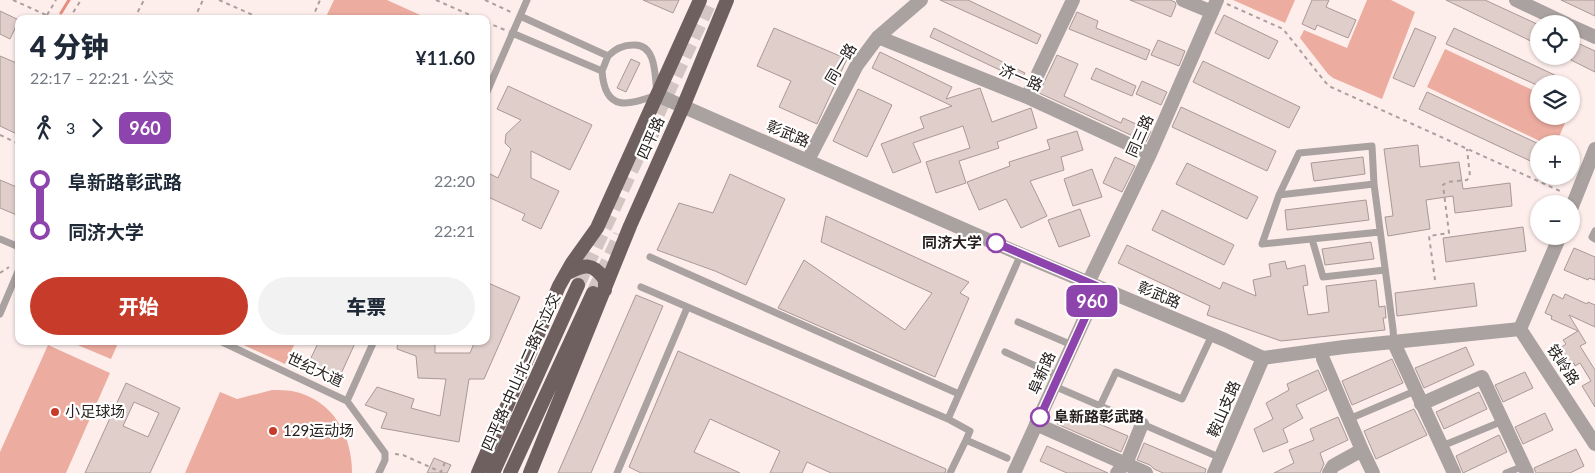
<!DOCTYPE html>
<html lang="zh">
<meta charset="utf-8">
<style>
body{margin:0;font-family:Lato,"Noto Sans SC",sans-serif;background:#f2f2f3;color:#1f2937;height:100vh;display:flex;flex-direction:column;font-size:19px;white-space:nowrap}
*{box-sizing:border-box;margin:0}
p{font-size:16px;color:#747a83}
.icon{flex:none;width:28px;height:28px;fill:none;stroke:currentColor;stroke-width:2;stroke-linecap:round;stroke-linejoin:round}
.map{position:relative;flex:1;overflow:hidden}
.side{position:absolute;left:15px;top:15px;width:475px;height:330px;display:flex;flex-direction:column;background:#fff;border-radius:10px;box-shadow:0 1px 4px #0004}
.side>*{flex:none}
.badge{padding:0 10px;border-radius:8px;font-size:18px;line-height:32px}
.tools{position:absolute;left:1530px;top:15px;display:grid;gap:10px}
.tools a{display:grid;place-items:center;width:50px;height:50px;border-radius:50%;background:#fff;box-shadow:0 1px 4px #0004;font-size:25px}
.map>.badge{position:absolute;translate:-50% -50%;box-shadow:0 0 0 2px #fff}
.legs{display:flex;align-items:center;gap:8px;height:55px;padding:0 15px;font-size:16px}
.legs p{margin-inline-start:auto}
.headline{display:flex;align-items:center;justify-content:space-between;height:85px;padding:0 15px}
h1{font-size:28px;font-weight:800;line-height:38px}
.action{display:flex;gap:10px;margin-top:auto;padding:10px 15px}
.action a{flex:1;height:58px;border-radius:30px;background:#c73b2a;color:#fff;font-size:20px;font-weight:800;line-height:58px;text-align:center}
.action a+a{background:#f2f2f3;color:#1f2937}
ul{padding:0 15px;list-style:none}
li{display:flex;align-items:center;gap:18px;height:50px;font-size:19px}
li i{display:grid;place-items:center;width:8px;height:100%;margin:0 6px;background:currentColor}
li i::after{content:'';width:12px;height:12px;margin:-6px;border:4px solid;border-radius:50%;background:#fff}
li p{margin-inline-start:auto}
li:first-child i{background:linear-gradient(#0000 50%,currentColor 0)}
li:last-child i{background:linear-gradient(currentColor 50%,#0000 0)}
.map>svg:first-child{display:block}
.green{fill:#ecaca0}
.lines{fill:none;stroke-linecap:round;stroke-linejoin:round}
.stream{stroke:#e68d7e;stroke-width:3}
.building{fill:#e0cecb;stroke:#a99895;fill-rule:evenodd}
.primary-tunnel{stroke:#d2c5c2;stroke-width:14;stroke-dasharray:14 7;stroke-linecap:butt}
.path{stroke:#ab9f9d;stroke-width:2;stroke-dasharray:4 4;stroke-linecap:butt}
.service{stroke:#aaa2a0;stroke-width:7}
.minor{stroke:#aaa2a0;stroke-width:14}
.tertiary{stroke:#aaa2a0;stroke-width:14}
.primary{stroke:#6e605e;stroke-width:14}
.line-1-casing{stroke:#fff;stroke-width:11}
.line-1{stroke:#8e44ad;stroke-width:8}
.stop-1-dot{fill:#fff;stroke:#8e44ad;stroke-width:2.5}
.poi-dot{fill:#c73b2a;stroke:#fff;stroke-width:2}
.labels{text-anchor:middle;stroke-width:4.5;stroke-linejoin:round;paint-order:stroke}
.street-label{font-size:15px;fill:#27201f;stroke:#fff}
.stop-label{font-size:15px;font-weight:bold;fill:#27201f;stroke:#fff;text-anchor:end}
.poi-label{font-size:15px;fill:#27201f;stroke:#fff;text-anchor:start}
</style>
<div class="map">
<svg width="1595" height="473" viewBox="0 0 1595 473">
<rect width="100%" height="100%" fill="#fdeeeb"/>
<!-- green -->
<path class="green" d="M 334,0 L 387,0 L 429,19 L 325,19 Z
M 1233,0 L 1295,0 L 1285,23 Z
M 1367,0 L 1391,0 L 1415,12 L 1382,99 L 1333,78 L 1328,74 L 1300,38 L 1304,30 L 1347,48 Z
M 1445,49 L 1539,93 L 1539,116 L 1568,116 L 1556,144 L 1546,144 L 1427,87 Z
M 68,341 L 119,341 L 111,359 Z
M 235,341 L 296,341 L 285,364 Z
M 48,345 L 110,373 L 66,473 L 0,473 L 0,452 Z
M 272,390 C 279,390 286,390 292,391 C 332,399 352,434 352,473 L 185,473 L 220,392 L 237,399 Z"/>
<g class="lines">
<!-- stream -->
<path class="stream" d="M 61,13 L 69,0"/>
</g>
<!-- building -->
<path class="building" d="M 643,0 L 679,0 L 673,13 Z
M 940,0 L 968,0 L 1041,35 L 1037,44 Z
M 1130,0 L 1170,0 L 1175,2 L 1176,5 L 1171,17 Z
M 1312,0 L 1329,0 L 1326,7 L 1356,20 L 1348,38 L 1317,25 L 1315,30 L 1302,24 Z
M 1446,0 L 1485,0 L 1539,25 L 1539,45 Z
M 1561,0 L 1595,0 L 1595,16 Z
M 0,11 L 19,20 L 10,39 L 0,34 Z
M 1077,12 L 1098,21 L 1096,28 L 1150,50 L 1146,60 L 1069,29 Z
M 1224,15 L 1278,41 L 1269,59 L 1215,33 Z
M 774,28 L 847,59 L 817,124 L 779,107 L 791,81 L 757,66 Z
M 934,28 L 1025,73 L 1021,80 L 930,37 Z
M 1415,28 L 1436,37 L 1414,87 L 1393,78 Z
M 1454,28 L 1574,84 L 1539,84 L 1539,86 L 1446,44 Z
M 1158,40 L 1185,51 L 1179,66 L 1151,55 Z
M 1571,40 L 1595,51 L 1595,72 L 1571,60 Z
M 880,52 L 952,87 L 946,99 L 980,88 L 992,122 L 1031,108 L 1037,128 L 997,142 L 999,148 L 959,161 L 966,183 L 936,193 L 926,162 L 970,148 L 963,126 L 913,143 L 921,162 L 893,173 L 881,144 L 924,128 L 920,117 L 952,106 L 872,68 Z
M 1057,55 L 1078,64 L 1064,96 L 1121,123 L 1123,118 L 1151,131 L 1146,142 L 1039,93 Z
M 0,56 L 19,64 L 19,135 L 0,126 Z
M 631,59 L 640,63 L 626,92 L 617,88 Z
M 1203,61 L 1300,107 L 1289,128 L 1193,82 Z
M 1096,68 L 1136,86 L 1132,96 L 1091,79 Z
M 1142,81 L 1167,92 L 1161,105 L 1136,94 Z
M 508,86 L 592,125 L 570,170 L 531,151 L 531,178 L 559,191 L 541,229 L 522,220 L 525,214 L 486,196 L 486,172 L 498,178 L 511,149 L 505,143 L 506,134 L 521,120 L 497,109 Z
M 858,89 L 892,105 L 867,157 L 833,141 Z
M 1427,92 L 1539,144 L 1539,165 L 1419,109 Z
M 1181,107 L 1276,151 L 1267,171 L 1172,127 Z
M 655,120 L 664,124 L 655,142 L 647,138 Z
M 1077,131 L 1083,150 L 1061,157 L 1064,170 L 1030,181 L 1047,216 L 1021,228 L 1006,199 L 979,210 L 967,182 L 1010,166 L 1009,162 L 1050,149 L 1047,140 Z
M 1418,145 L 1420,167 L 1459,162 L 1463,189 L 1510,183 L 1512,206 L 1455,213 L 1453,196 L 1426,200 L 1430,229 L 1388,236 L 1385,217 L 1393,216 L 1384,149 Z
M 1115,157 L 1135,166 L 1122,192 L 1103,183 Z
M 1363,157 L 1365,174 L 1314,181 L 1311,163 Z
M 1187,163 L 1258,197 L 1247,219 L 1176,184 Z
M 1092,169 L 1102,197 L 1073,206 L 1064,179 Z
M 730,174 L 785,199 L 746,285 L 715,271 L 657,250 L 679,203 L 713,213 Z
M 0,180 L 19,188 L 19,216 L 0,208 Z
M 1366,200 L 1369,220 L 1287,230 L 1285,210 Z
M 1080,209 L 1090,236 L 1059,247 L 1048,220 Z
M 1162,210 L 1234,245 L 1224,265 L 1152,230 Z
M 826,216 L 969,282 L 960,293 L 969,298 L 935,377 L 778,308 L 804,260 L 905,330 L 932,293 L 821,242 Z
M 1523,227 L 1526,251 L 1446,262 L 1443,238 Z
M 1371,242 L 1374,259 L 1325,265 L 1322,249 Z
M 1127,245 L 1220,289 L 1223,282 L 1256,296 L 1253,280 L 1271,276 L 1269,264 L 1285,261 L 1287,269 L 1305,265 L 1308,285 L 1303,286 L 1308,315 L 1329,312 L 1326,286 L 1376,280 L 1379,307 L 1385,306 L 1386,318 L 1383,318 L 1385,330 L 1281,341 L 1207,315 L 1210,306 L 1118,263 Z
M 1574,248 L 1595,257 L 1595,280 L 1589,278 L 1588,280 L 1564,270 Z
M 486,282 L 520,297 L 484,379 L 469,379 L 459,442 L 381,428 L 387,413 L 365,405 L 377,387 L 414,399 L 411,408 L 440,416 L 446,379 L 418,378 L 416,356 L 397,349 L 398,341 L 435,341 L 435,353 L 470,353 L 475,341 L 486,341 Z
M 1474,283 L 1477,306 L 1397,316 L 1395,293 Z
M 1553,294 L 1563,299 L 1565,294 L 1587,304 L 1588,302 L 1595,305 L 1595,327 L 1569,315 L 1586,343 L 1580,346 L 1595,370 L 1595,407 L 1582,386 L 1591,381 L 1580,363 L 1575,366 L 1574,363 L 1568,367 L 1557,350 L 1566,344 L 1563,340 L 1578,331 L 1551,319 L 1552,316 L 1545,313 Z
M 636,295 L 663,306 L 591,473 L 558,473 Z
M 319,341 L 356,341 L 340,376 L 309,362 Z
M 1466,347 L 1474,365 L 1424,388 L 1415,368 Z
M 678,351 L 946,469 L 945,473 L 831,473 L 807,462 L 802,473 L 770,473 L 780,451 L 710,419 L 694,452 L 740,473 L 641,473 L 629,467 Z
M 1392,359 L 1403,383 L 1352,405 L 1342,381 Z
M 1318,370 L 1327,390 L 1296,405 L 1303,418 L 1283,429 L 1288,442 L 1263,452 L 1254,429 L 1273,419 L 1266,403 L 1289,390 L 1287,384 Z
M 1525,372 L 1533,388 L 1503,402 L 1495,385 Z
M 126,383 L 180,408 L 150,473 L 85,473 ZM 134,402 L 159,413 L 148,437 L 123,426 Z
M 1479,392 L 1487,409 L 1444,429 L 1436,412 Z
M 1064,409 L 1128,436 L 1121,452 L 1057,424 Z
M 1414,409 L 1427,435 L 1376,459 L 1364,431 Z
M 1545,413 L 1553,430 L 1523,444 L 1515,427 Z
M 1338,417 L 1348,440 L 1320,453 L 1324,464 L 1320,473 L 1274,473 L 1294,463 L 1289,450 L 1314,440 L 1310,429 Z
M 1499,435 L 1507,452 L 1463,473 L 1456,456 Z
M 1144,443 L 1206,469 L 1205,473 L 1163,473 L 1154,469 L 1150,465 L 1137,460 Z
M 1047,446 L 1108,473 L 1067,473 L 1040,461 Z
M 1576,449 L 1584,466 L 1570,473 L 1536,473 L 1534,468 Z
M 434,458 L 451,465 L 447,473 L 427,473 Z"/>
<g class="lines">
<!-- primary-tunnel -->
<path class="primary-tunnel" d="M 578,285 L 711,0
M 593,293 L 620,235"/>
<!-- path -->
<path class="path" d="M 13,0 L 55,19
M 219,0 L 262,19
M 436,0 L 479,19
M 485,0 L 513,13
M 1227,4 L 1283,29 L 1326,83 L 1331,87 L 1560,191
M 47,15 L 56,0
M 69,19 L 81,0
M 134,19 L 144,0
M 194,19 L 203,0
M 312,19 L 320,0
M 486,22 L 505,30
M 0,135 L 19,144
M 0,273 L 9,267
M 1435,280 L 1429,236 L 1449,233 L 1443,185 L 1447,182 L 1467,180 L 1470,176 L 1467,149
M 395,454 L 403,455 L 441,472 L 445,462"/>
<!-- service -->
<path class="service" d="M 512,33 L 602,71 C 605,113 628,105 657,95 C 655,78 657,43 633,45 C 623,45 615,49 608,56 L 520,16
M 602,71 L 608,56
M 486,94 L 527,0
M 1279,195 L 1299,153 L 1372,146 L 1374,184
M 1595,231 L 1592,237 L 1595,239
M 1380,232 L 1262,244 L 1279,195 L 1374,184 L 1393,329 L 1394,342
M 0,239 L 19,247
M 1312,239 L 1323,277 L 1385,270
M 650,257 L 959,394
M 641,287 L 948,419 L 1021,254
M 0,314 L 19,269
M 1018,322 L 1072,345
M 220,341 L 347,401 L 385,453 L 385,460 L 379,473
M 1005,352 L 1058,376
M 1054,386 L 1221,458
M 347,401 L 374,341
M 1100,406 L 1116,372 L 1182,399 L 1212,335
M 948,419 L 970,431 L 966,440
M 1349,419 L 1415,391
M 1442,446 L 1503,421
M 617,473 L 687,308
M 950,473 L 966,440 L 1007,458
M 1506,473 L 1524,466"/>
<!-- minor -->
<path class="minor" d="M 1183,0 L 1212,12
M 1516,0 L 1567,24
M 1571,26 L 1595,37
M 878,37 L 1027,97 L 1150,154
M 1027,97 L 1073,0
M 808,160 L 857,65 L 878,37 L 921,0
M 1571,209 L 1595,149
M 1088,283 L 1150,154 L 1217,0
M 1520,329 L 1560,236
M 1394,343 L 1454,473
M 1323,359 L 1362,450 L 1333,466 L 1329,473
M 1421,404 L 1482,377 L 1527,473
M 1036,424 L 1146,473
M 1362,450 L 1373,473
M 1117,473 L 1128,459 L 1142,424
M 1214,473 L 1263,358"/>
<!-- tertiary -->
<path class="tertiary" d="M 657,95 L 1027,257 L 1225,340 L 1263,358 L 1344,347 L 1520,329 L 1595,444
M 1014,473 L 1099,287"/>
<!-- primary -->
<path class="primary" d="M 566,274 C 583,264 593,262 605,280 L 605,290
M 478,473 L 559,286 L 572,263 L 597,228 L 700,0
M 493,473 L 578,285
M 510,473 L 593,293
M 530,473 L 630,226 L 683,107 L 727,0"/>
</g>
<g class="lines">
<!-- line-1 casing -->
<g class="line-1-casing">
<path id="line-1" d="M 996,243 L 1099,287 L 1040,417"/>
</g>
<!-- line-1 -->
<use href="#line-1" class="line-1"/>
</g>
<!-- markers -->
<g class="stop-1-dot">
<circle cx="996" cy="243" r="9"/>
<circle cx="1040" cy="417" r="9"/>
</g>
<g class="poi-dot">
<circle cx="55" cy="412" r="5"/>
<circle cx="273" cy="431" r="5"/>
</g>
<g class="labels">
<!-- street labels -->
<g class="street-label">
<text transform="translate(841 64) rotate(-59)" y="5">同一路</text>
<text transform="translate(1021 78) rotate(23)" y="5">济一路</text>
<text transform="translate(788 134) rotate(23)" y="5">彰武路</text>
<text transform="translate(1140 136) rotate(-66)" y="5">同三路</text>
<text transform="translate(651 138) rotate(-66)" y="5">四平路</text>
<text transform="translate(1159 295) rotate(23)" y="5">彰武路</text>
<text transform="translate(1563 365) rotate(57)" y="5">铁岭路</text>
<text transform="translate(315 370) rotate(25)" y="5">世纪大道</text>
<text transform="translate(521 372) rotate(-66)" y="5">四平路-中山北二路下立交</text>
<text transform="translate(1042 373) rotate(-66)" y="5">阜新路</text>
<text transform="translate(1224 409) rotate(-67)" y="5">鞍山支路</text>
</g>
<!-- stop labels -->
<g class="stop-label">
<text x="982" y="248">同济大学</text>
<text x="1054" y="422" text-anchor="start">阜新路彰武路</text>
</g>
<!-- poi labels -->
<g class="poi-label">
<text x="65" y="417">小足球场</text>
<text x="283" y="436">129运动场</text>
</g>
</g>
</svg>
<div class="tools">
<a><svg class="icon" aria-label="locate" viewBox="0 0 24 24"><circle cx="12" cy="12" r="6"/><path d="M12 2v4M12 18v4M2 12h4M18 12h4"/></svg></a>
<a><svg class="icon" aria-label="layers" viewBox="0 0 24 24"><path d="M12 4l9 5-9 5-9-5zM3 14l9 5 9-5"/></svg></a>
<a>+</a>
<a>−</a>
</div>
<b class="badge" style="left:1092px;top:301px;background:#8e44ad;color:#fff">960</b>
<section class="side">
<div class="headline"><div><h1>4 分钟</h1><p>22:17 – 22:21 · 公交</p></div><b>¥11.60</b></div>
<div class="legs"><svg class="icon" aria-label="walk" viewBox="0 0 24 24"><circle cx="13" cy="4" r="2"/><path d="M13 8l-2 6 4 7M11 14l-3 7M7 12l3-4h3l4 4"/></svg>3<svg class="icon" aria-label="forward" viewBox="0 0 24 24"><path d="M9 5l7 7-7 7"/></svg><b class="badge" style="background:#8e44ad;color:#fff">960</b></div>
<ul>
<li><i style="color:#8e44ad"></i><b>阜新路彰武路</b><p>22:20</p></li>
<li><i style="color:#8e44ad"></i><b>同济大学</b><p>22:21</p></li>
</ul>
<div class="action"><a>开始</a><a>车票</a></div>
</section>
</div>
